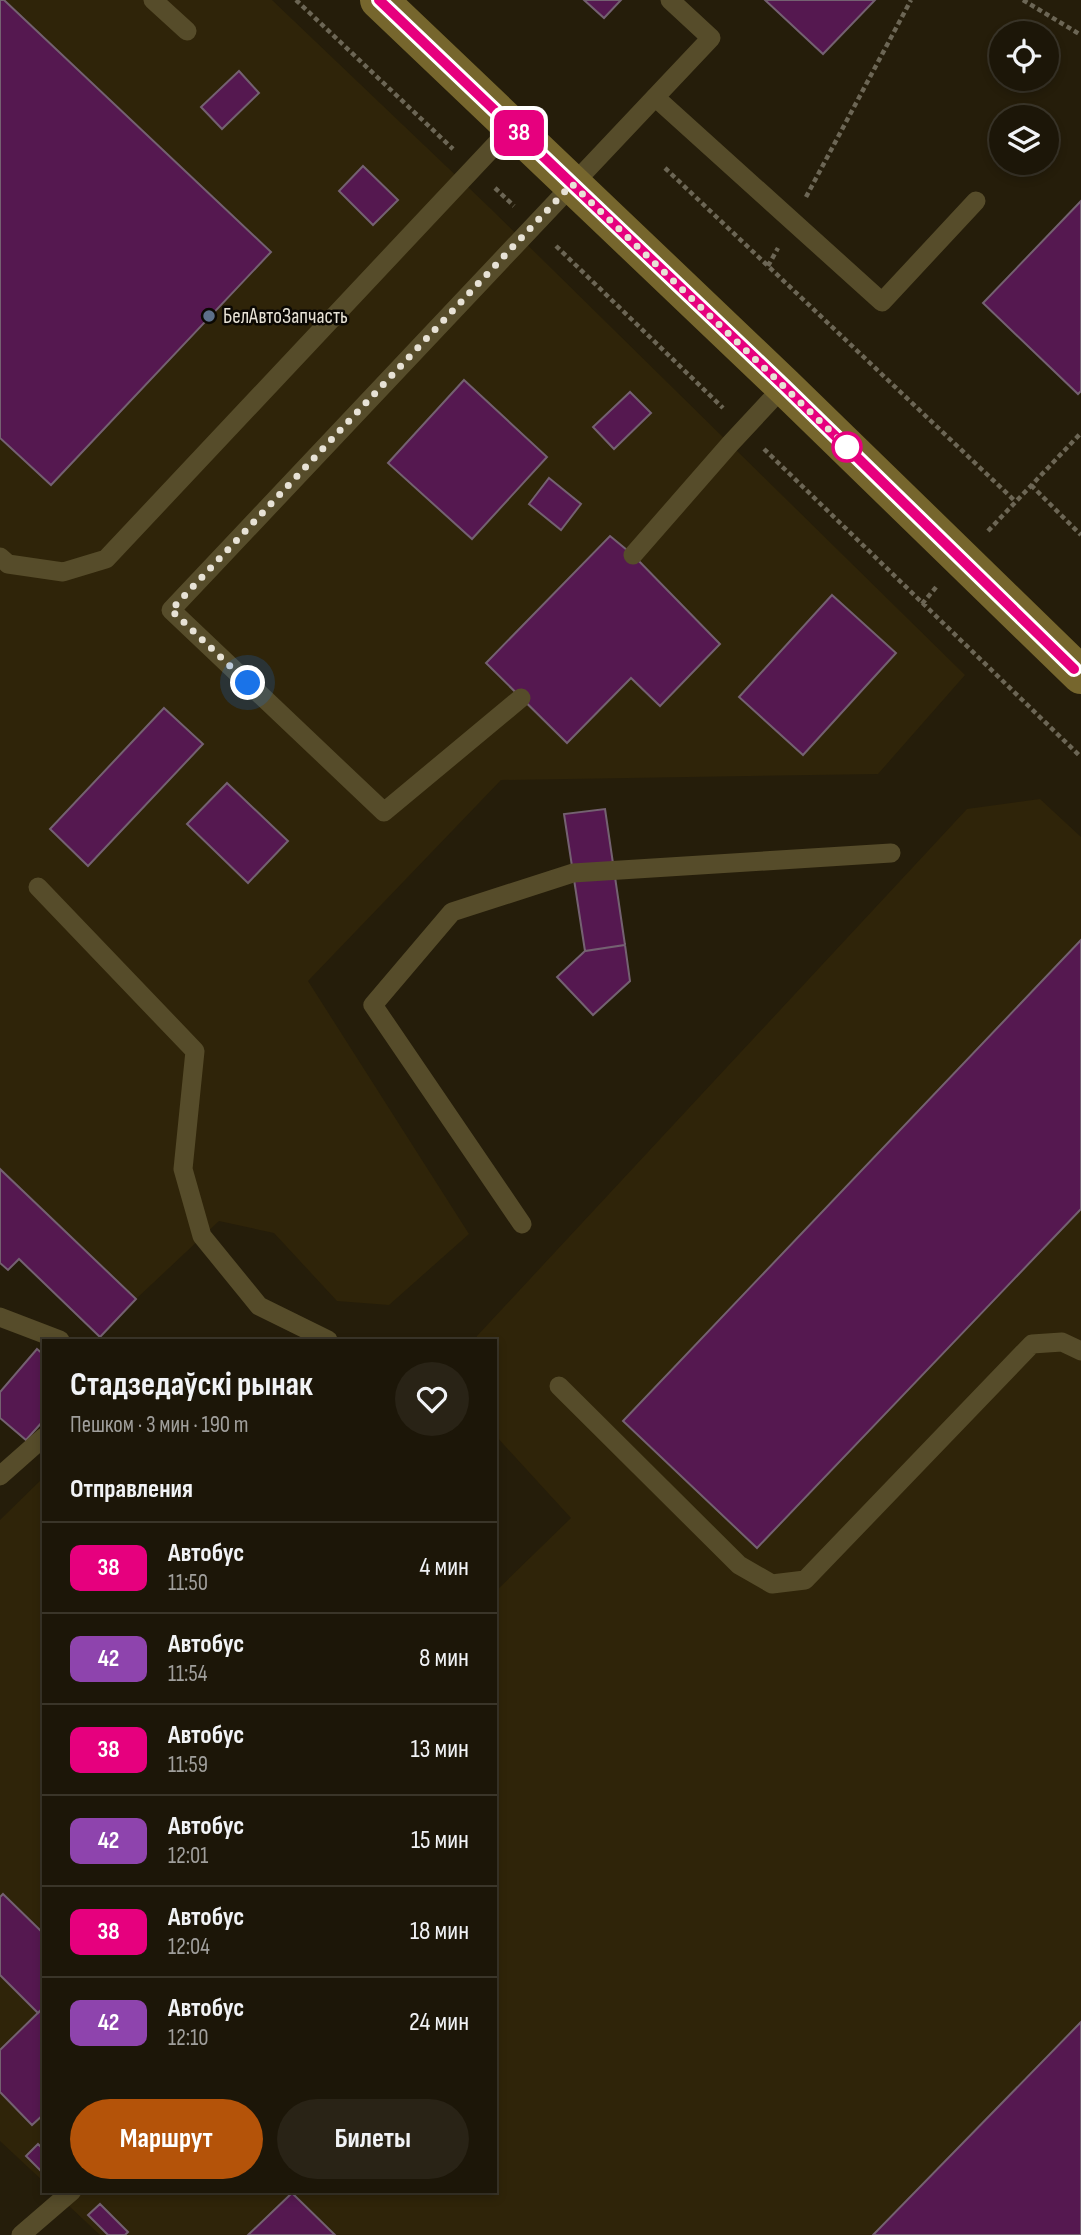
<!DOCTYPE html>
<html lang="ru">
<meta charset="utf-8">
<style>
body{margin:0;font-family:"Sofia Sans Condensed",sans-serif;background:#292316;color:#f1f3f6;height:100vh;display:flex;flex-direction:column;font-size:26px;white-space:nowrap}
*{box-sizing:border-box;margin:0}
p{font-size:23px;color:#a09f9c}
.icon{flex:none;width:38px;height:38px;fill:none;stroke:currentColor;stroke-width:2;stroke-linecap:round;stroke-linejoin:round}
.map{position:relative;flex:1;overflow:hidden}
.details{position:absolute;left:42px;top:1339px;width:455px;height:854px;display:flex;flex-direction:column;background:#1c1608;border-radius:0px;box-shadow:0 4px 10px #0003,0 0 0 2px #3a3529}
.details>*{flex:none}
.badge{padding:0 14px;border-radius:10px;font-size:24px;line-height:46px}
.tools{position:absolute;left:989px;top:21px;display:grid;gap:14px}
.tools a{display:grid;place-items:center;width:70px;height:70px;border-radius:50%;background:#1c1608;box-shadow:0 4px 10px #0003,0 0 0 2px #3a3529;font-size:35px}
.you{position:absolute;width:35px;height:35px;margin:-18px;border:5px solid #fff;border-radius:50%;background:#1a73e8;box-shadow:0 0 0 10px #1a73e833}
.map>.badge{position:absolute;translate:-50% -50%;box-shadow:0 0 0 4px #fff}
h2{padding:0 28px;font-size:26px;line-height:63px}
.round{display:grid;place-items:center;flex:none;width:74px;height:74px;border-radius:37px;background:#292316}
.headline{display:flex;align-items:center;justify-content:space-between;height:119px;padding:0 28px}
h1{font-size:33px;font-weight:700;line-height:52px}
.button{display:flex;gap:14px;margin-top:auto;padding:14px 28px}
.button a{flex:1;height:80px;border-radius:42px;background:#b45309;color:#fff;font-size:28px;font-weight:700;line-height:80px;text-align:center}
.button a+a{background:#292316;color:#f1f3f6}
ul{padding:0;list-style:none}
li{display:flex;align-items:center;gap:21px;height:91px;padding:0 28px;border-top:2px solid #3a3529}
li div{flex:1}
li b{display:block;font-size:26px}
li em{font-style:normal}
li .badge{min-width:77px;font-weight:700;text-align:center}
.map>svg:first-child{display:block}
.built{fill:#2f2409}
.building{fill:#551850;stroke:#746171;stroke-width:2}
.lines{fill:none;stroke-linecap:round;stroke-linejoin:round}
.path{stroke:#6c6655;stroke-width:4.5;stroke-dasharray:5 3.5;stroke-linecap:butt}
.lane{stroke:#564c2a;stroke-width:19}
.secondary{stroke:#76662d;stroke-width:38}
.line-casing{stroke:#fff;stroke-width:16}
.line{stroke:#e6007e;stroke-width:10}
.walk{stroke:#e7e2d6;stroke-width:7;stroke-dasharray:0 12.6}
.service-dot{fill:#5c6f8a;stroke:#0b0803;stroke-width:2.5}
.stop-dot{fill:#fff;stroke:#e6007e;stroke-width:3.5}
.labels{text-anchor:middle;stroke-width:5;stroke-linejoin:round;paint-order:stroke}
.poi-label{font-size:21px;fill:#e7e2d6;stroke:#0b0803;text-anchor:start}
</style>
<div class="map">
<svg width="1081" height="2235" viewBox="0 0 1081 2235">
<rect width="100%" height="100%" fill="#251d0a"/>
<!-- built -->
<path class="built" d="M 0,0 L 272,0 L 491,209 L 965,675 L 878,774 L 501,780 L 308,981 L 469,1234 L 389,1305 L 337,1301 L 274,1233 L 219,1221 L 136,1299 L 0,1169 Z
M 1040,799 L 1081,837 L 1081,2235 L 100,2235 L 53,2191 L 495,2191 L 495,1592 L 571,1518 L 495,1435 L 495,1340 L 477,1340 L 477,1336 L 967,809 Z
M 44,1477 L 44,2182 L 0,2141 L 0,1520 Z"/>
<!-- building -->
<path class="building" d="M 0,0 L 4,0 L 271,252 L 51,485 L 0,438 Z
M 584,0 L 621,0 L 604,18 Z
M 765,0 L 875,0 L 823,54 Z
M 239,71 L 259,93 L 222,129 L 201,107 Z
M 363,166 L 398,200 L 373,225 L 339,191 Z
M 1081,201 L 1081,391 L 1078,394 L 983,303 Z
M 464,380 L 547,457 L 472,539 L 388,463 Z
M 630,392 L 651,413 L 614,449 L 593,427 Z
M 549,478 L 581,504 L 561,530 L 529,504 Z
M 610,536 L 633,555 L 720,644 L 660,706 L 631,678 L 567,743 L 486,663 Z
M 832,595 L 896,653 L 803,755 L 739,697 Z
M 164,708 L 203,744 L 88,866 L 50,829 Z
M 227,783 L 288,841 L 248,883 L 187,824 Z
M 605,809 L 625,945 L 585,951 L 564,814 Z
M 1081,940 L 1081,1209 L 757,1548 L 623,1421 Z
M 625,945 L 630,981 L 593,1015 L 557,977 L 585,951 Z
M 0,1169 L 136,1299 L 100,1337 L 19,1259 L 8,1270 L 0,1263 Z
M 37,1349 L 44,1355 L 44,1420 L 26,1440 L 0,1418 L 0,1392 Z
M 3,1894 L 44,1934 L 44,2007 L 38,2013 L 0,1975 L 0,1897 Z
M 44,2007 L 44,2114 L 32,2125 L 0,2092 L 0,2050 Z
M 1081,2022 L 1081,2235 L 873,2235 Z
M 38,2144 L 44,2150 L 44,2174 L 26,2156 Z
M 292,2193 L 335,2235 L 248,2235 Z
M 100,2204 L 128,2232 L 125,2235 L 108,2235 L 88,2215 Z"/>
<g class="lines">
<!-- path -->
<path class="path" d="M 296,0 L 453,149
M 1023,0 L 1081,35
M 665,168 L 1015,501
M 495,188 L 514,206
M 806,197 L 911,0
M 556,246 L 723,408
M 768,266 L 778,248
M 764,449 L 1081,757
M 1031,485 L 1081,535
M 988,531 L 1081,433
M 922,604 L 937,586"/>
<!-- lane -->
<path class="lane" d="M 153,0 L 187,31
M 655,97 L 882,302 L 976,201
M 633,555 L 730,444 L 784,386
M 0,557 L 8,564 L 63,572 L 106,559 L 512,127
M 521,698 L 384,812 L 171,610 L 711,38 L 670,0
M 38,887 L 195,1051 L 183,1169 L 202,1236 L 259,1306 L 328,1340
M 522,1224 L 373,1005 L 452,912 L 573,873 L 891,853
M 0,1317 L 60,1340
M 559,1386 L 739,1565 L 772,1584 L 805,1580 L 1032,1344 L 1062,1342 L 1081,1351
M 0,1476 L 44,1437
M 21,2235 L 72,2191"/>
<!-- secondary -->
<path class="secondary" d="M 379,0 L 784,386 L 1081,675"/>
</g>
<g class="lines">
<!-- line casing -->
<g class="line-casing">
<path id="line" d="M 379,0 L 784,386 L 1074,669"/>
</g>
<!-- line -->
<use href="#line" class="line"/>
<!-- walk -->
<path class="walk" d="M 248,683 L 171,610 L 572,184 L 847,447"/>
</g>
<!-- markers -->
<circle class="service-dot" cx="209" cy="316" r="7"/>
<circle class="stop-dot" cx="847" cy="447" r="14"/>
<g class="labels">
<!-- poi labels -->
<g class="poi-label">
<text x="223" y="323">БелАвтоЗапчасть</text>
</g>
</g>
</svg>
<div class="tools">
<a><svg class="icon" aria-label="locate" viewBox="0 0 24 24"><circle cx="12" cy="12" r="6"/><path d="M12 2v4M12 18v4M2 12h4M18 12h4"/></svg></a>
<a><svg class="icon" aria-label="layers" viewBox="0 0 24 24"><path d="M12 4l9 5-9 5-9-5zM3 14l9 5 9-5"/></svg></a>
</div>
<div class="you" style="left:248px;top:683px"></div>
<b class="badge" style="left:519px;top:133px;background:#e6007e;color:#fff">38</b>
<section class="details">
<div class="headline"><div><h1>Стадзедаўскі рынак</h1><p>Пешком · 3 мин · 190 m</p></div><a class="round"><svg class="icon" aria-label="heart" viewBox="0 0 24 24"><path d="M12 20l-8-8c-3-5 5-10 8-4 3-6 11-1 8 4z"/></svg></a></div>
<h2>Отправления</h2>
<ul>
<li><span class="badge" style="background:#e6007e;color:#fff">38</span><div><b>Автобус</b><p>11:50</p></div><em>4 мин</em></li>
<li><span class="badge" style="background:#8e44ad;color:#fff">42</span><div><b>Автобус</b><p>11:54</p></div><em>8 мин</em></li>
<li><span class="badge" style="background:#e6007e;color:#fff">38</span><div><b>Автобус</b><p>11:59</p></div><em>13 мин</em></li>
<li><span class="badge" style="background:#8e44ad;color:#fff">42</span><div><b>Автобус</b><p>12:01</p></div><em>15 мин</em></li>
<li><span class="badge" style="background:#e6007e;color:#fff">38</span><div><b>Автобус</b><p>12:04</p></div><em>18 мин</em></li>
<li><span class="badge" style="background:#8e44ad;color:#fff">42</span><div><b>Автобус</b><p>12:10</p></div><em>24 мин</em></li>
</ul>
<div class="button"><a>Маршрут</a><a>Билеты</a></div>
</section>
</div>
